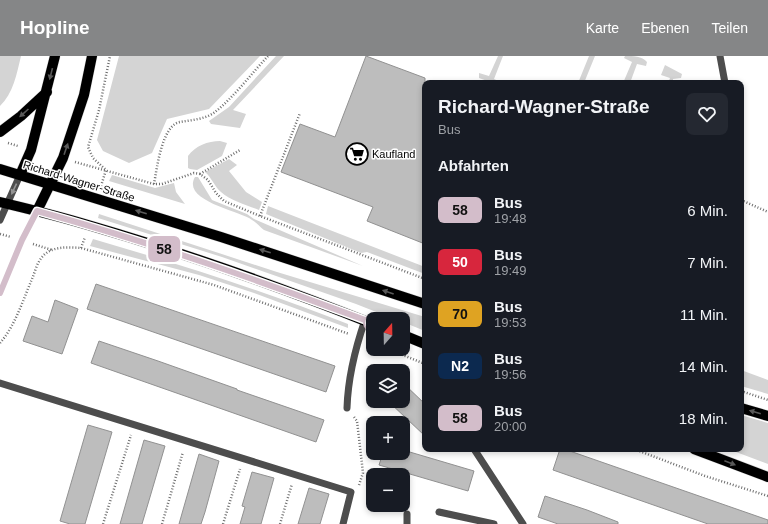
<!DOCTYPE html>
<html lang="de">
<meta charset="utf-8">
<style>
body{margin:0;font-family:Helvetica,sans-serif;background:#242831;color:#f1f3f6;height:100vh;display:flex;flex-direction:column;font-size:15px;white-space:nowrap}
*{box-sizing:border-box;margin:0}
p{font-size:13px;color:#9ea1a6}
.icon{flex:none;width:22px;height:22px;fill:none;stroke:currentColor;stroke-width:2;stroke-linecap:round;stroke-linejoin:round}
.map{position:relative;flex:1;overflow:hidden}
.details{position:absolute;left:422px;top:24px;width:322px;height:372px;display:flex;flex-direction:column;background:#171b24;border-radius:8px;box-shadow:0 2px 6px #0003}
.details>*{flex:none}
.badge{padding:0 8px;border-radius:6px;font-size:14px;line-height:26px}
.needle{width:26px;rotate:20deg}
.tools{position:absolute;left:366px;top:256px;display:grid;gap:8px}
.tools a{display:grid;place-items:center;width:44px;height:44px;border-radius:8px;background:#171b24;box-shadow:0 2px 6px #0003;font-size:20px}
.map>.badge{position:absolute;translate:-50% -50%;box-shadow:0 0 0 2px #fff}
h2{padding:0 16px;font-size:15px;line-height:36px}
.round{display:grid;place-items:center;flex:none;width:42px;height:42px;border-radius:8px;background:#242831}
.head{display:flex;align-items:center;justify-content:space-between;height:68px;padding:0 16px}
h1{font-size:19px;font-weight:700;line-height:30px}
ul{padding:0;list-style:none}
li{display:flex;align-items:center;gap:12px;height:52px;padding:0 16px}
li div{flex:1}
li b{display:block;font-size:15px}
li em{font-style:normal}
li .badge{min-width:44px;font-weight:700;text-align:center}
header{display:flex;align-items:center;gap:24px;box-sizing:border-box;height:56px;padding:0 20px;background:#858687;color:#fff}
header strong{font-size:19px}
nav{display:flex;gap:22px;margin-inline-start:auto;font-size:14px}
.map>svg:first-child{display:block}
.green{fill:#d4d4d4}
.building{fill:#bdbdbd;stroke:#919191}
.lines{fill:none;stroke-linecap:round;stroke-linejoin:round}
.major-casing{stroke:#dbdbdb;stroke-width:11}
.path{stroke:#6f6f6f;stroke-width:2.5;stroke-dasharray:1 2;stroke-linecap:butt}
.minor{stroke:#4d4d4d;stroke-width:7}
.major{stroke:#000;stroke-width:10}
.oneway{fill:#595959}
.oneway2{fill:#949494}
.line-casing{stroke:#fff;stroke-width:9}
.line{stroke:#d3bdca;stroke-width:6}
.stop-dot{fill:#fff;stroke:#d3bdca;stroke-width:2}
.labels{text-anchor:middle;stroke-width:3;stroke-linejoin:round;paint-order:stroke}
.poi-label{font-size:11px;fill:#000;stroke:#fff;text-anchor:start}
.street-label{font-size:11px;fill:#000;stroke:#fff}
</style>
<header>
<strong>Hopline</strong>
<nav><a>Karte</a><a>Ebenen</a><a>Teilen</a></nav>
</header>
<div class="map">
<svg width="768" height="468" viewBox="0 0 768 468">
<rect width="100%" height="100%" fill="#fff"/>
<!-- green -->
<path class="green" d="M 0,0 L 21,0 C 17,17 13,38 0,50 Z
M 119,0 L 260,0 L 209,53 L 167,63 L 152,97 L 129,107 L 103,95 L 97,84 Z
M 276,0 L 284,0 L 233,54 L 246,58 L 240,72 L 211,68 L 209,65 L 229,51 Z
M 498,0 L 503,0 L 494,23 L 503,27 L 493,27 L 479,22 L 479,17 L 489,20 Z
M 589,0 L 595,0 L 584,27 L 578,27 Z
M 625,0 C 633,0 642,0 647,6 L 646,10 L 637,8 L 630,27 L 623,27 L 632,6 L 624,2 Z
M 665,9 L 682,18 L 681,22 L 673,23 L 673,27 L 668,27 L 670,22 L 661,19 Z
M 220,85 L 227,87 L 222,100 L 197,114 L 190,113 L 188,112 L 188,100 C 195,90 208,85 220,85 Z
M 229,103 L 237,109 L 229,115 L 246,136 L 262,146 L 259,154 C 247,149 231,145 221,136 C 214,130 212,122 205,116 Z
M 112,119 L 155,132 L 174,127 L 176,136 L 185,148 L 109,125 Z
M 195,121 L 198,121 L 212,144 L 247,158 L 254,163 L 363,210 L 264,174 C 260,171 256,166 252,164 C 240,155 181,145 195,121 Z
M 268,150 L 425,211 L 425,218 L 367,196 L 361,197 L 266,158 Z
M 99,158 L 277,216 L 425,261 L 425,275 L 403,266 L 403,263 L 394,263 L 356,248 L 222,201 L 98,162 Z
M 93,183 C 179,208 264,235 348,268 L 348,272 L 254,237 L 199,219 L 90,190 Z
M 741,314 L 768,324 L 768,338 L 741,330 Z
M 741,359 L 768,367 L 768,408 L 728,393 L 741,393 Z"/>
<!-- building -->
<path class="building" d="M 366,0 L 425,22 L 425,188 L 367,165 L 373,151 L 281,116 L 300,68 L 335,81 Z
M 96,228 L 335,310 L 326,336 L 87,253 Z
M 55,244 L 78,253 L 62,298 L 23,285 L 32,260 L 48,266 Z
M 99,285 L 158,305 L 237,333 L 237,334 L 324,364 L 316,386 L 91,307 Z
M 403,327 L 425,348 L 425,380 L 388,345 L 403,345 Z
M 88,369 L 112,376 L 85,468 L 70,468 L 60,465 Z
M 144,384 L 165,390 L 150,441 L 142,468 L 120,468 Z
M 560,393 L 564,393 L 768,464 L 768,468 L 708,468 L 553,414 Z
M 403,394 L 474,415 L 468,435 L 379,409 L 383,397 L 403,397 Z
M 199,398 L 219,405 L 205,456 L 201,468 L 179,468 Z
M 252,416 L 274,422 L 261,468 L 240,468 L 245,451 L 242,450 Z
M 309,432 L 329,438 L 320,468 L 298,468 Z
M 545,440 L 587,454 L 618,466 L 618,468 L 558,468 L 538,461 Z"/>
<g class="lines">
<!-- major casing -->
<g class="major-casing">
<path id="major" d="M 0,76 L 21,60 L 47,36
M 0,113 L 221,181 L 425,248
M 20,119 L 31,94 L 55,0
M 0,146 C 29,153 59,160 88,169 C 185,197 280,231 373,268
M 37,155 L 63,102 L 84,39 L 92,0
M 403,279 L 425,288
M 741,352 L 768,360
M 694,393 L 768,421"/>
</g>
<!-- path -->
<path class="path" d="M 8,87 L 18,90
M 75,106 L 154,128 L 162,128 L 194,117 L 200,118 L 208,124 L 216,137 L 224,145 L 260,160 L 425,223
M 200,118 L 240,94
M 154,128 C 157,112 162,69 180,66 C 192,64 206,63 215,56 C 233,42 252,17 268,0
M 101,130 L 106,114 L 93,102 L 88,91 L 99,54 L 110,0
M 741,144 L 768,156
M 260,160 L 300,57
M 0,178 L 11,181
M 33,188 L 52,194
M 81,192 L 85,181
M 0,287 C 15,270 23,244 32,223 C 35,216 37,206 43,200 C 52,190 68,191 81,192 L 214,229 L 349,278
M 388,293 L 425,308
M 741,335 L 768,344
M 354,361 L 357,365 L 363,417 L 359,429
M 634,393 L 705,420 L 768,440
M 103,468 L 131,379
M 162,468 L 183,396
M 223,468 L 240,413
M 280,468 L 292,428"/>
<!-- minor -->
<path class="minor" d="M 720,0 L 725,27
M 0,164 L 20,119
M 0,237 L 22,184 L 37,155
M 0,327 L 351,436 L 343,468
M 347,352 C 348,321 355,293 365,264
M 474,393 L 523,468
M 439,456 L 494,468
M 407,468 L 407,458"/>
<!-- major -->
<use href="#major" class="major"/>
</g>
<!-- one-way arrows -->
<defs><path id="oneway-solid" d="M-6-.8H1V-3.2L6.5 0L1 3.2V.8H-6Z"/></defs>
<g class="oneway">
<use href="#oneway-solid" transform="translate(51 18) rotate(104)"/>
<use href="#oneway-solid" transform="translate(24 57) rotate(138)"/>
<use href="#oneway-solid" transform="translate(66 93) rotate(-71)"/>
<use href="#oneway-solid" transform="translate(141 156) rotate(-163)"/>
<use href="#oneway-solid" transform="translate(265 195) rotate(-162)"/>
<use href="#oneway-solid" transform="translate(388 236) rotate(-161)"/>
<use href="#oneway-solid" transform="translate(755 356) rotate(-164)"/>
<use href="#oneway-solid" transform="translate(730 407) rotate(21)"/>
</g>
<use class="oneway2" href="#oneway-solid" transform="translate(14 133) rotate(115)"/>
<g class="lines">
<!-- line casing -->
<g class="line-casing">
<path id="line" d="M 0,237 L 22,184 L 37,155 C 151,186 263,226 373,267"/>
</g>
<!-- line -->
<use href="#line" class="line"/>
</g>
<!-- icons -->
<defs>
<g id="supermarket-ring" transform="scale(1.15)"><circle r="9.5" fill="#fff" stroke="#000" stroke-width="1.5"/><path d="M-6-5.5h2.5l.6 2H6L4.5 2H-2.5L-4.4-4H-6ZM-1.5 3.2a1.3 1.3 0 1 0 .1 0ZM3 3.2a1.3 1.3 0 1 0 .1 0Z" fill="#000"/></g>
</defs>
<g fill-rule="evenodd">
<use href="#supermarket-ring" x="357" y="98"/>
</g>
<!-- markers -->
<circle class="stop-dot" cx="372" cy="267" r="8"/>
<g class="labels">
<!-- poi labels -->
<g class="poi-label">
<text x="372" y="102">Kaufland</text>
</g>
<!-- street labels -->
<g class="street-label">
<text transform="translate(79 125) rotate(17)" y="4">Richard-Wagner-Straße</text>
</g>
</g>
</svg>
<div class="tools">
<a><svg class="needle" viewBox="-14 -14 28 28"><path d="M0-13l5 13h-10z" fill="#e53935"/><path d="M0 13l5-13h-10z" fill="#9ea1a6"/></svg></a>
<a><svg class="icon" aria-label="layers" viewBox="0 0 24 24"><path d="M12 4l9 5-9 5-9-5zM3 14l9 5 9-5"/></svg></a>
<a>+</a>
<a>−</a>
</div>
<b class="badge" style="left:164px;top:193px;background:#d3bdca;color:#111">58</b>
<section class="details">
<div class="head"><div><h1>Richard-Wagner-Straße</h1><p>Bus</p></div><a class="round"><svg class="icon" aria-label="heart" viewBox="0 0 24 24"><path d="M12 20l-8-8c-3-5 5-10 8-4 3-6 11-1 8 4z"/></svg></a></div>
<h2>Abfahrten</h2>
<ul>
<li><span class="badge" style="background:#d3bdca;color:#111">58</span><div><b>Bus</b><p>19:48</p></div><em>6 Min.</em></li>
<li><span class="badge" style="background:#d7263d;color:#fff">50</span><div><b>Bus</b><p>19:49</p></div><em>7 Min.</em></li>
<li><span class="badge" style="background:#dfa322;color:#111">70</span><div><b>Bus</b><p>19:53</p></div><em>11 Min.</em></li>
<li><span class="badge" style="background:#0c294f;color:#fff">N2</span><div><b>Bus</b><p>19:56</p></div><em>14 Min.</em></li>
<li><span class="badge" style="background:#d3bdca;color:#111">58</span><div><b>Bus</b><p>20:00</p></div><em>18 Min.</em></li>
</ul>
</section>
</div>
